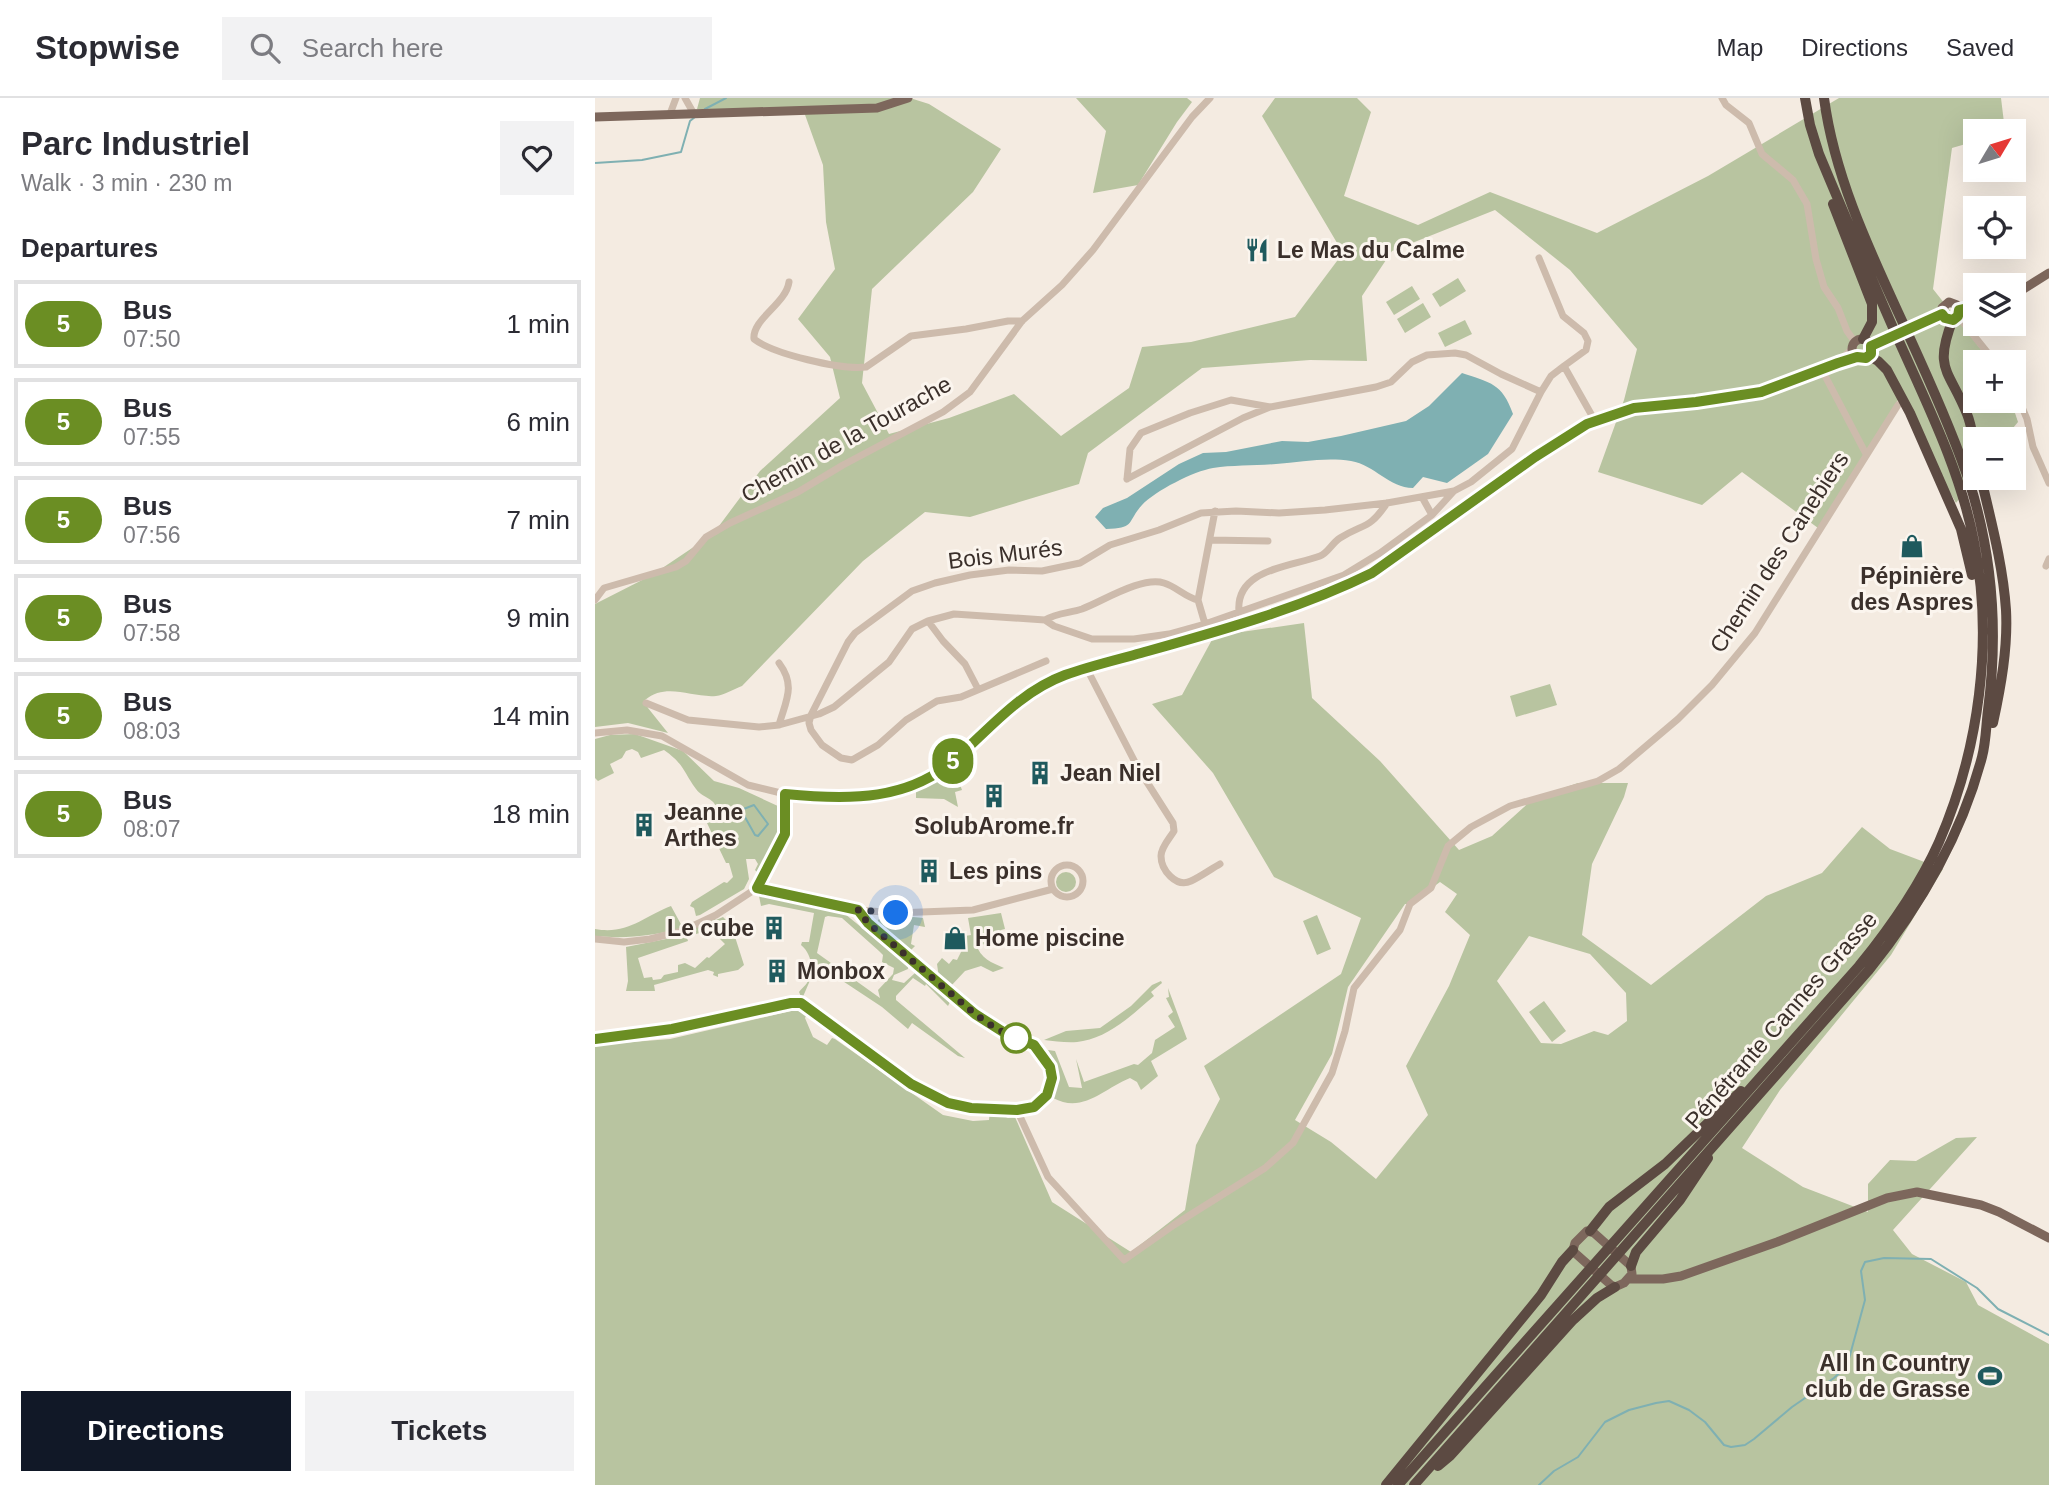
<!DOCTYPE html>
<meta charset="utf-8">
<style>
body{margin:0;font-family:Arial,sans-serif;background:#f2f2f3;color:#2b2b33;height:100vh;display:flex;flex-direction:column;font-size:26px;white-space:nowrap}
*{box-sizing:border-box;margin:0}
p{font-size:23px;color:#7c7c81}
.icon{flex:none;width:38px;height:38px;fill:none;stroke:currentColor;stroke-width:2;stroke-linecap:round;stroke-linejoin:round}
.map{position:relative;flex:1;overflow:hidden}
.drawer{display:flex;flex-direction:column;background:#fff;width:595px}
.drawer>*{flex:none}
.badge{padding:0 14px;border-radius:23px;font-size:24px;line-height:46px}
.needle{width:46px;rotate:52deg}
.fabs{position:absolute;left:1368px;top:21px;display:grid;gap:14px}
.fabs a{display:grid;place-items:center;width:63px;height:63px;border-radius:0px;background:#fff;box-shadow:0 7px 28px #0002;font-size:35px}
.you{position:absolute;width:35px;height:35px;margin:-18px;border:5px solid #fff;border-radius:50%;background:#1a73e8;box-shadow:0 0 0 10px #1a73e833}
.map>.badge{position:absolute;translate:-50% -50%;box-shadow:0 0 0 4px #fff}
h2{padding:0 21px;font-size:26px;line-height:63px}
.round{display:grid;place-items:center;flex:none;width:74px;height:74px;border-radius:0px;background:#f2f2f3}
.overview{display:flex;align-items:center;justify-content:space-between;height:119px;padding:0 21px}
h1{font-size:33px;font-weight:700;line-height:52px}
.action{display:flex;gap:14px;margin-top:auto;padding:14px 21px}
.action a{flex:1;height:80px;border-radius:0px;background:#111827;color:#fff;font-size:28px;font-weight:700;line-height:80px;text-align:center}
.action a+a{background:#f2f2f3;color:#2b2b33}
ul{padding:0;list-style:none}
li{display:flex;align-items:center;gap:21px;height:88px;margin:0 14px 10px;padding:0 7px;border:4px solid #e1e1e2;border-radius:0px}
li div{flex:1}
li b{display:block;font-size:26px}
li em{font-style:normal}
li .badge{min-width:77px;font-weight:700;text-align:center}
header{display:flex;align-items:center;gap:42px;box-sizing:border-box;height:98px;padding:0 35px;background:#fff;border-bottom:2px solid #e1e1e2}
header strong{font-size:33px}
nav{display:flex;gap:38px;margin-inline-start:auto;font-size:24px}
.search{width:490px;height:63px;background:#f2f2f3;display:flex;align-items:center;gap:18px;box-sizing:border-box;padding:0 24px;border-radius:0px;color:#7c7c81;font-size:26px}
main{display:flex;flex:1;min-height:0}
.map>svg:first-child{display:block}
.green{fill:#b8c4a0;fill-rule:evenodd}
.water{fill:#7fb0b2}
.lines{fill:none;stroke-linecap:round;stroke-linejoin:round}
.stream{stroke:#7fb0b2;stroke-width:2}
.minor{stroke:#cdbbac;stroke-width:7}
.major{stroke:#7d675c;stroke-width:9}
.highway{stroke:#5c4a42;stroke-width:10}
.line-casing{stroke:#fff;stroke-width:16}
.line{stroke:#6b8e23;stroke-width:10}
.walk{stroke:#3b302b;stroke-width:7;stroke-dasharray:0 12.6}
.stop-dot{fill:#fff;stroke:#6b8e23;stroke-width:3.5}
.labels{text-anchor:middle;stroke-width:6;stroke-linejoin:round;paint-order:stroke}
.poi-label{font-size:23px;font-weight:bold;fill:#3b302b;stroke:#fbf5ee;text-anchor:start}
.street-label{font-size:23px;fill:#3b302b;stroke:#fbf5ee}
</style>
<header>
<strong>Stopwise</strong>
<div class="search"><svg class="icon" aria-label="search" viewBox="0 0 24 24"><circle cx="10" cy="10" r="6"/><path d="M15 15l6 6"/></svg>Search here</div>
<nav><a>Map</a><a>Directions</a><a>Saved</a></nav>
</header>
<main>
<section class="drawer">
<div class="overview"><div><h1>Parc Industriel</h1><p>Walk · 3 min · 230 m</p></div><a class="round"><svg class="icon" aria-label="heart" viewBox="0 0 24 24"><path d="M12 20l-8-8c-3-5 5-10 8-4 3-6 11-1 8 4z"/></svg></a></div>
<h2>Departures</h2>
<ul>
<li><span class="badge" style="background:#6b8e23;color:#fff">5</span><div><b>Bus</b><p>07:50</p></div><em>1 min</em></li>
<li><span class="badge" style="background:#6b8e23;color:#fff">5</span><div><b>Bus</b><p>07:55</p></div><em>6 min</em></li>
<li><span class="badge" style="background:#6b8e23;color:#fff">5</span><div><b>Bus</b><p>07:56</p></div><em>7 min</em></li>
<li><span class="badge" style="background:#6b8e23;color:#fff">5</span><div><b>Bus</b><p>07:58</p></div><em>9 min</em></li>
<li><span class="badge" style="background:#6b8e23;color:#fff">5</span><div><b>Bus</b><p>08:03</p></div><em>14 min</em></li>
<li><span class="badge" style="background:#6b8e23;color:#fff">5</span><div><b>Bus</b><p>08:07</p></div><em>18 min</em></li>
</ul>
<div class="action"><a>Directions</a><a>Tickets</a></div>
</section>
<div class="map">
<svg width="1454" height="1387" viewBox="0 0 1454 1387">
<rect width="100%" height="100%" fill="#f4ebe1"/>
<!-- green -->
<path class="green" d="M 105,0 L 315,0 L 334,6 L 406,51 L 378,94 L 277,191 L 267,285 L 294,336 L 354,320 L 419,296 L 466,338 L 534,290 L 547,249 L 596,244 L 700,219 L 748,155 L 667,18 L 680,0 L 762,0 L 776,14 L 749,98 L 823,127 L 895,94 L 1002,135 L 1113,78 L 1244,0 L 1406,0 L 1410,33 L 1381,33 L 1381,43 L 1357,50 L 1338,191 L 1396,264 L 1381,264 L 1381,303 L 1416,303 L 1423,324 L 1409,341 L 1381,341 L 1381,379 L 1361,405 L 1303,302 L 1223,430 L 1147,374 L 1107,407 L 1003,374 L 1029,302 L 1042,251 L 975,172 L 900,112 L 797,153 L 767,198 L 772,263 L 715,262 L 607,270 L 493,355 L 484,386 L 375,419 L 330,414 L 268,463 L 147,588 C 139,591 129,597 121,598 C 96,600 72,584 50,602 L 53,610 L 73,635 L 33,625 L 0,629 L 0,506 L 57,477 L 118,436 L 165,373 L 245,300 L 235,259 L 203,221 L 240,171 L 231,124 L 228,67 L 209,14 L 102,11 Z
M 481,0 L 592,0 L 597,4 L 582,24 L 543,87 L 498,95 L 511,33 Z
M 863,180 L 871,193 L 845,209 L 837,196 Z
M 817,188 L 825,201 L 799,217 L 791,204 Z
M 828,205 L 836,219 L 810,235 L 802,221 Z
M 870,222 L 877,236 L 850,249 L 843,235 Z
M 709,525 L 717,600 L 785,663 L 864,752 L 897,738 L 939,700 L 983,685 L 1033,685 L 1029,699 L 997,766 L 987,837 L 1056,887 L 1171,798 L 1227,775 L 1267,729 L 1295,751 L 1348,771 L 1296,857 L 1185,992 L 1147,1050 L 1208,1089 L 1273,1114 L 1273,1086 L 1295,1062 L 1321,1063 L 1361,1040 L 1382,1039 L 1298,1132 L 1317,1156 L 1371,1184 L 1383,1207 L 1454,1246 L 1454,1387 L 0,1387 L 0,947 L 75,941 L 200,912 L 212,916 L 210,920 L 218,939 L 232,947 L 237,940 L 240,941 L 348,1017 L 378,1023 L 394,1022 L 395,1012 L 409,1011 L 407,1017 L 413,1020 L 420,1019 L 457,1104 L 536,1154 L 590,1112 L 601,1047 L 625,1001 L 609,968 L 746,876 L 766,820 L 679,779 L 618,675 L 557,606 L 587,597 L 619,538 ZM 845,784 L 862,796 L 850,814 L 875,837 L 854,888 L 811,968 L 833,1017 L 781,1081 L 736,1044 L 700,1022 L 737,956 L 753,889 L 810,806 L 815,806 ZM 934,838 L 995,856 L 1031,895 L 1032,923 L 1013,937 L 999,933 L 966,946 L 946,945 L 902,883 Z
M 955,586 L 962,607 L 921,619 L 915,598 Z
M 40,636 L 88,653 L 119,683 L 144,690 L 185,709 C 189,738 177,751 163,775 L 160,772 L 163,766 L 160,761 L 151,761 L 154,781 L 149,791 L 105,817 L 101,818 L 99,810 L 95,808 L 97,804 L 129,784 L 132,785 L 138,779 L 134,765 L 131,765 L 112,725 L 123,715 C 121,699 108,701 101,691 C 88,673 89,666 69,652 L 46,660 L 43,654 L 37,651 L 31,653 L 27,660 L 15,666 L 19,675 L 3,683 L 0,680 L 0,641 L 15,637 Z
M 361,669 L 367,673 L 364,684 L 367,692 L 360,694 L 363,709 L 349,701 L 321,700 L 321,693 L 343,683 Z
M461 784a10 10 0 1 1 20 0a10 10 0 1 1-20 0Z
M 164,798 L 245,812 L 313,867 L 313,871 L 299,877 L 297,882 L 309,885 L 320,875 L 355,904 L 353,908 L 331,886 L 330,888 L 318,880 L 301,898 L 301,902 L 370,960 L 363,958 L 317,925 L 313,931 L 287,909 L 222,866 L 207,901 L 204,894 C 206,891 210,888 212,885 C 219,872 217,856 206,847 L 207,844 L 214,844 L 219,815 L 174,806 L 166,808 ZM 233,818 L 247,820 L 284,853 L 288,857 L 287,864 L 299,870 L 298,876 L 283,892 L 285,900 L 222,855 L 230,819 Z
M 76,808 L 88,830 C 57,838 31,841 0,838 L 0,831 C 32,837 48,819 76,808 Z
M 406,815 L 410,831 L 406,832 L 409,842 L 404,847 L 381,846 C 385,860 397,865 409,870 L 398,874 L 386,868 L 370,873 L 355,889 L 344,880 L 342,866 L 347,860 L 354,866 L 358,861 L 362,862 L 371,844 L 367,841 L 370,838 L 376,837 L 373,820 Z
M 289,816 L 328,820 L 330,829 L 319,827 L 316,846 L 320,848 L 313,855 L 282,830 L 283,822 Z
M 722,817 L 736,851 L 722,857 L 708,823 Z
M 128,819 L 131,822 L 134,820 L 149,867 L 143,872 L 123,876 L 123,879 L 118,877 L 119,874 L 113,872 L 59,887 L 60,893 L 31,893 L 33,883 L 31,849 L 91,837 L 93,843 L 43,860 L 49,880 L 57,879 L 58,882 L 66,881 L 69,877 L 83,874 L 83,867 L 90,865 L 100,870 L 112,859 L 114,860 L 130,846 L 119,835 L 114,837 L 111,833 L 101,836 L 100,830 L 118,820 L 121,822 Z
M 566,883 L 567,885 L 556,894 L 559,898 C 539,915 516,938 488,943 C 476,946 461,943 449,942 L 471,933 L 505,930 L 536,908 L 557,887 Z
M 573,890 L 592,941 L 556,963 L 563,978 L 546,992 L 542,984 L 535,980 C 508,991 488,1016 458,1000 C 466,979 464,971 453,952 L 460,953 L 474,989 L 487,990 L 481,961 L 489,984 L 539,966 L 543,967 L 557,955 L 560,942 L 580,929 L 573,918 L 578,914 L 571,900 L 574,899 Z
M 949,903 L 971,933 L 957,944 L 934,914 Z"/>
<!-- water -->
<path class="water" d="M 867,275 C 896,285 907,285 918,316 L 893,356 L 852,385 L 828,379 L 818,390 C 794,390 780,367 756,363 C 731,359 706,364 681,366 C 660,368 638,367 618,370 C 599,373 560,393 547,407 C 531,425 541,430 511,431 L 500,419 L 508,410 L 532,400 L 584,366 L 608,355 L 631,354 L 687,343 L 713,344 L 746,338 L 811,323 L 834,308 Z"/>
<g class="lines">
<!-- stream -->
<path class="stream" d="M 110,11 L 131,0
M 0,65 L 47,62 L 86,54 L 95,23 L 100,19
M 159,707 L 173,726 L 163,738 L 160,737 L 146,712 Z
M 944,1387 L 959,1373 L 983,1359 L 1010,1324 L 1034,1312 L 1061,1305 L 1074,1303 L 1094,1312 L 1110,1324 L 1129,1347 L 1136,1349 L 1150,1347 L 1159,1341 L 1197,1309 L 1239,1280 L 1252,1268 L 1270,1202 L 1266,1173 L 1270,1164 L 1289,1160 L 1336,1161 L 1382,1190 L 1403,1211 L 1454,1237"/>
<!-- minor -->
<path class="minor" d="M 90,0 L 99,16
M 1127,0 L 1131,7 L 1154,25 L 1167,56 L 1198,82 L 1212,106 L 1221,161 L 1229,189 L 1243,210 L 1252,233 L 1257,240 L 1262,243
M 75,16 L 81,0
M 944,160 L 968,218 L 989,235 L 993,243 L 991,252 L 969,268
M 194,184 C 191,206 157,221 159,241 C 178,256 246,272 271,269 L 316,238 L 371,231 L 413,223 L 427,223
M 1363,218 L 1400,264
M 1243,264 L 1258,250
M 1227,272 L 1271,356
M 1419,290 L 1432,321 L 1438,349 L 1454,385
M 532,381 L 535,351 L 546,335 L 595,315 L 636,302 L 675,309 L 781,289 L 796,284 L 817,264 L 832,257 L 860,255 L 871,257 L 906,276 L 946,294 L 956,278 L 969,268 L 1000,323
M 532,381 L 648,320 L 675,309
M 827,399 L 837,417
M 615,442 L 673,443
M 1451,468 L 1454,461
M 0,502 L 9,490 L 81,469 L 91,463 L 111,439 L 135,425 L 203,394 L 248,367 L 348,314 L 375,294 L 427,223 L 467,187 L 498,152 L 597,19 L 615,0
M 644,514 C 640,471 695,469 725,458 C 733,455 737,445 745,440 C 769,425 774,432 792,405
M 450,522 L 459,528 L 497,541 L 539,541 L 574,536 L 610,526 L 749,477 L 785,455 L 837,417 L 859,393
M 333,523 L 348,543 L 370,566 L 383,591
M 610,526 L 603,502 L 620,413
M 451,563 L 366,599 L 342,603 L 311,622 L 283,647 L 257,662 L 246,660 L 227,647 L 216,632 L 214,625 L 216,617 L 253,544 L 260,535 L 317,493 L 340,485 L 375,477 L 414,472 L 447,473 L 485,465 L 515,447 L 564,432 L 606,415 L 641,413 L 684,415 L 730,412 L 792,405 L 859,393 L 876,384 L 917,351 L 946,294
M 492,571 L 543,670 L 578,725 L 579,733 C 575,740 566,749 566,758 C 566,772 581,790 596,783 C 605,779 616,771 625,766
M 51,605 L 93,622 L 164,629 L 184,627 L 224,616 L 239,609 L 294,564 L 317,531 L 333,523 L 359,516 L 450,522 C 461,515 475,515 487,511 C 508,503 547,478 569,485 C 582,489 590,499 603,502
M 184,627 C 191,602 201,588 184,565
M 0,635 L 32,632 L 67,638 L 153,687 L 190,696 L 265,700 L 291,696 L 339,678 L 363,660 L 421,605 L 456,583 L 653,524 L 753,486 L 777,475 L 940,359 L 993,326 L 1039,310 L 1101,304 L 1166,294 L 1262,259
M456 783a16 16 0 1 1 32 0a16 16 0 1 1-32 0Z
M 162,790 L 263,812 L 301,815 L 378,812 L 458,791
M 0,841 L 29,844 L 55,841 L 87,833 L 121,817 L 162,790 L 190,736 L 190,696
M 0,941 L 77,931 L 196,905 L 206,906 L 316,986 L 353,1005 L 376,1010 L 422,1012 L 439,1008 L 452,997 L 457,980 L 455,969 L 439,947 L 413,937 L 380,916 L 273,825 L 263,812
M 422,1012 L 453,1079 L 529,1162 L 579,1127 L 670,1070 L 698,1045 L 737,975 L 750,933 L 759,890 L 805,832 L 815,806 L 836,790 L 853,748 L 876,729 L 915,708 L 1003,683 L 1024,671 L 1083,621 L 1117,587 L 1160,535 L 1303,307"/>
<!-- major -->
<path class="major" d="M 0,19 L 282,10 L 313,0
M 1419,197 L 1454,175
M 1364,212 L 1381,208
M 1347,216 L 1347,210 L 1354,204 L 1362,207 L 1364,212
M1257 251a10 10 0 1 1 20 0a10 10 0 1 1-20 0Z
M 1276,248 L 1347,216
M 992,1133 L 999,1135 L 1036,1168 L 1037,1176 L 1029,1185 L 1020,1189 L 1016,1187 L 980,1155 L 978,1152 L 980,1145 Z
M 1033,1181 L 1068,1181 L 1086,1178 L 1182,1144 L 1292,1100 L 1322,1094 L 1386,1107 L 1404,1114 L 1454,1140"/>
<!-- highway -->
<path class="highway" d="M 1238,106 L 1277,206 L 1277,224 L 1268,241
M 1358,221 C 1338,272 1354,271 1372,316 C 1377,328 1378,342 1381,354
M 1274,258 L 1283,263 L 1292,272 L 1315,315 L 1366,431 L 1377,477
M 1386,380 C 1396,423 1408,467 1411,512 C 1413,549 1406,588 1398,625
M 995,1133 L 1014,1109 L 1070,1066 L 1146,993
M 1036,1168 L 1041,1154 L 1085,1102 L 1113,1060
M 843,1368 L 855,1358 L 978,1222 L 1002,1200 L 1020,1189
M 791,1387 L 946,1197 L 967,1164 L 978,1152
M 803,1387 L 1264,868 C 1295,830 1324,789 1344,744 C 1384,652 1399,543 1379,444 C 1366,374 1332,306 1303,241 C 1276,180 1250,118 1224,56 L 1215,27 L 1210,0
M 819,1387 L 1273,873 C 1324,810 1366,739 1387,659 C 1391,644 1391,628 1393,612 C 1403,536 1398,460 1375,386 C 1361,343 1342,300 1323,258 C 1286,175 1241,91 1229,0"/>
</g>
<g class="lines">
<!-- line casing -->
<g class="line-casing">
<path id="line" d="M 0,941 L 77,931 L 196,905 L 206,905 L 316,986 L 353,1005 L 376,1010 L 422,1012 L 439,1009 L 452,997 L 457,980 L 455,969 L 439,947 L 413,937 L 380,916 L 273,825 L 263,812 L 162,790 L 190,736 L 190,696 C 253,702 316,704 365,657 C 398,627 427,593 470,577 C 495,568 521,562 546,555 C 624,533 704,511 777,475 L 940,359 L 992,326 L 1039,310 L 1101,304 L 1166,294 L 1243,265 L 1262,259 L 1271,260 L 1276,256 L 1276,248 L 1347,216 L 1350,220 L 1358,222 L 1363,218 L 1364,212 L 1381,208"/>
</g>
<!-- line -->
<use href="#line" class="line"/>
<!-- walk -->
<path class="walk" d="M 301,815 L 263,812 L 273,825 L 380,916 L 400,930 L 421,940"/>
</g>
<!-- icons -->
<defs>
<g id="restaurant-bare" transform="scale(1.89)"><path d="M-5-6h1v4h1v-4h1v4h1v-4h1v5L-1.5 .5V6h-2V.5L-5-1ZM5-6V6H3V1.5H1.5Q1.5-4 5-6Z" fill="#1f5a5e" stroke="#fbf5ee" stroke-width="2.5" paint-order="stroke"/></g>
<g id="shop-bare" transform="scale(1.89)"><path d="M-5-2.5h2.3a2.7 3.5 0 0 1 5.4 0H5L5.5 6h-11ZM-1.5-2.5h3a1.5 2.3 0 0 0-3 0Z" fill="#1f5a5e" stroke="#fbf5ee" stroke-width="2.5" paint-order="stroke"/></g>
<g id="building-bare" transform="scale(1.89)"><path d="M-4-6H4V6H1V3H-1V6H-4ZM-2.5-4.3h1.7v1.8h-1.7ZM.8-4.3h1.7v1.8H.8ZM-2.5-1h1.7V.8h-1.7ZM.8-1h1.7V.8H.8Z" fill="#1f5a5e" stroke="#fbf5ee" stroke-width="2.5" paint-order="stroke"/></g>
<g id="stadium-bare" transform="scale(1.89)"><path d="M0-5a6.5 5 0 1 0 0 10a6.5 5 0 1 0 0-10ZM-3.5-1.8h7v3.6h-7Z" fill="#1f5a5e" stroke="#fbf5ee" stroke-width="2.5" paint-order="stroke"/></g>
</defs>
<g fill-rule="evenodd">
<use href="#restaurant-bare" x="662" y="152"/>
<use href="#shop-bare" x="1317" y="448"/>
<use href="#building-bare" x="445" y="675"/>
<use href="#building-bare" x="399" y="698"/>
<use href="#building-bare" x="49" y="727"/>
<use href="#building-bare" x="334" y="773"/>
<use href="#building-bare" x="179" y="830"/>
<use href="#shop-bare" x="360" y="840"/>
<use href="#building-bare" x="182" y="873"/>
<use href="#stadium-bare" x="1395" y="1278"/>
</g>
<!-- markers -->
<circle class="stop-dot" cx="421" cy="940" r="14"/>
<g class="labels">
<!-- poi labels -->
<g class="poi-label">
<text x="682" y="160">Le Mas du Calme</text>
<text x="1317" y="486" text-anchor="middle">Pépinière<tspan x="1317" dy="26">des Aspres</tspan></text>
<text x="465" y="683">Jean Niel</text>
<text x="69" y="722">Jeanne<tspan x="69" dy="26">Arthes</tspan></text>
<text x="399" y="736" text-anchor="middle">SolubArome.fr</text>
<text x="354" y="781">Les pins</text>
<text x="159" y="838" text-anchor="end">Le cube</text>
<text x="380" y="848">Home piscine</text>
<text x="202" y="881">Monbox</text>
<text x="1375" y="1273" text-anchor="end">All In Country<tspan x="1375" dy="26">club de Grasse</tspan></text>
</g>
<!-- street labels -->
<g class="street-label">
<text transform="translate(251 341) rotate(-29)" y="8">Chemin de la Tourache</text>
<text transform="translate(1184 454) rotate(-57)" y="8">Chemin des Canebiers</text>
<text transform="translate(410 456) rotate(-7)" y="8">Bois Murés</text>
<text transform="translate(1186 922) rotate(-49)" y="8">Pénétrante Cannes Grasse</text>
</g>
</g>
</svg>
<div class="fabs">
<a><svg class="needle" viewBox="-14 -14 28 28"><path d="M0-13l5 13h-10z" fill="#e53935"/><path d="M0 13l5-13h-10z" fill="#7c7c81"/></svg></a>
<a><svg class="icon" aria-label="locate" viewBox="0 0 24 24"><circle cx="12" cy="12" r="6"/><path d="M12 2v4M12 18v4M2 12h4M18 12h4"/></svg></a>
<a><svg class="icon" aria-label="layers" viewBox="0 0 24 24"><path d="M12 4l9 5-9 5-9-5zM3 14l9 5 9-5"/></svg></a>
<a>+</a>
<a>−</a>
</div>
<div class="you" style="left:301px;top:815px"></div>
<b class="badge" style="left:358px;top:663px;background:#6b8e23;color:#fff">5</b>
</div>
</main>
